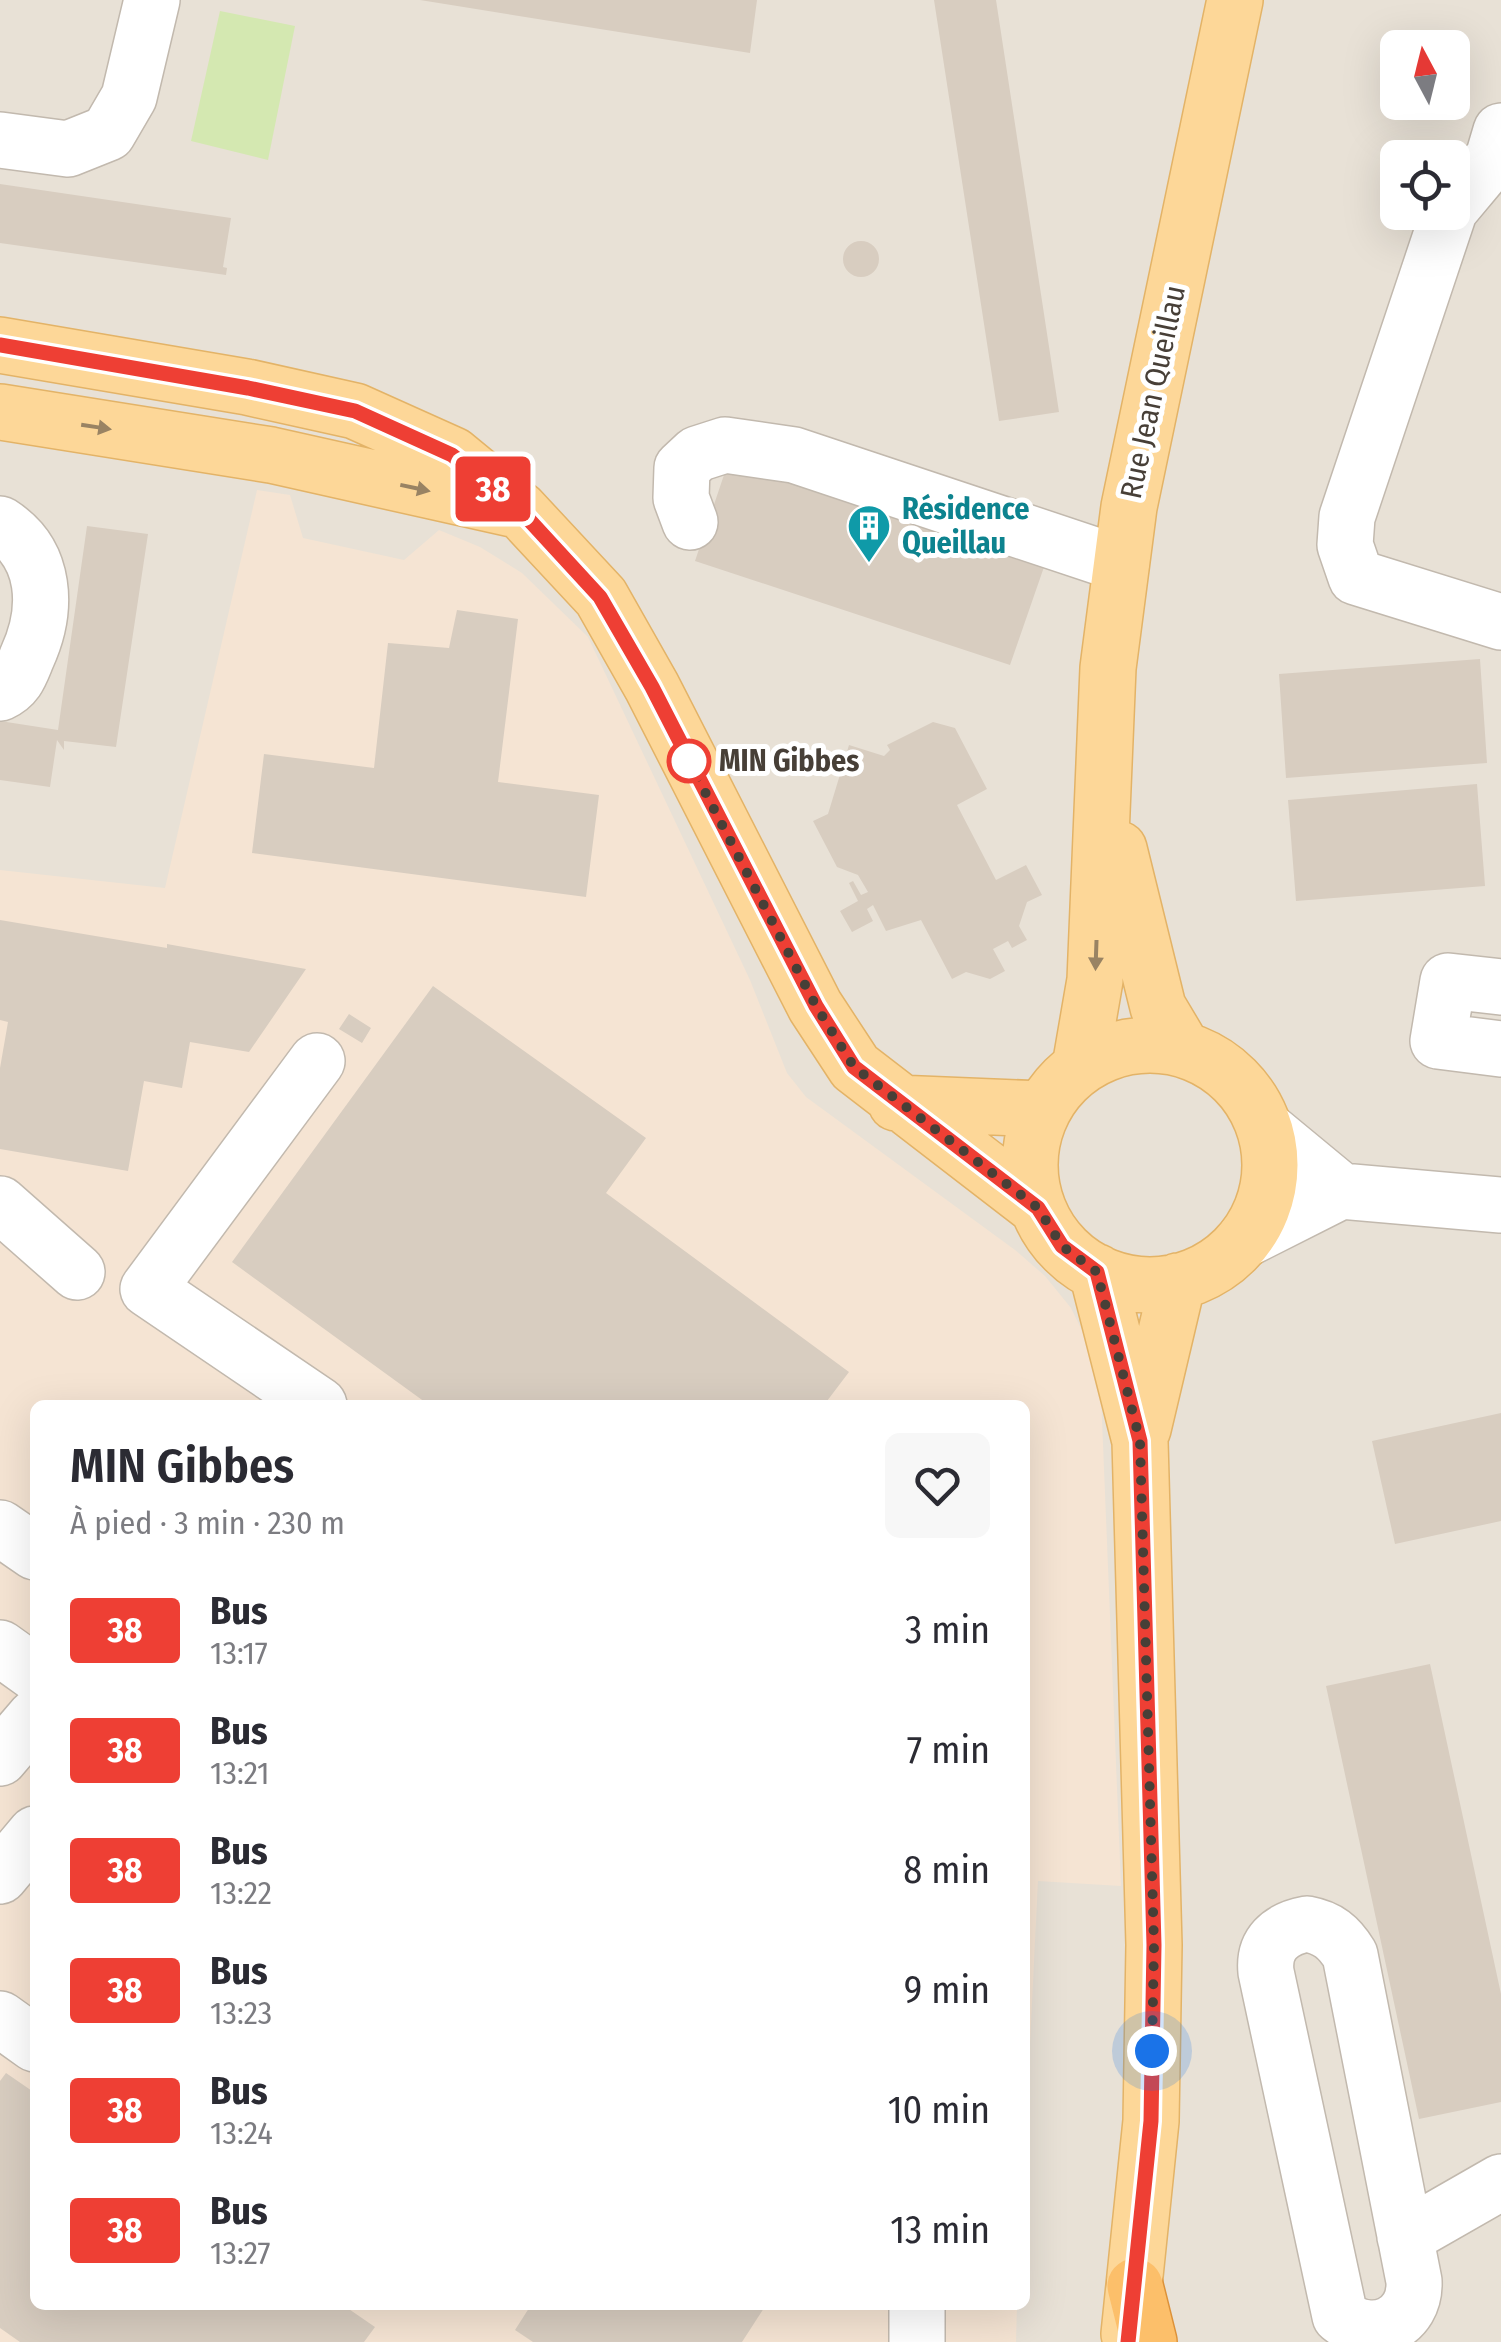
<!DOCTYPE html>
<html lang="fr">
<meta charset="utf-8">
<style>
body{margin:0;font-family:"Fira Sans Condensed",sans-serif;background:#f7f7f7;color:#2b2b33;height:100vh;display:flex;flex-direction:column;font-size:38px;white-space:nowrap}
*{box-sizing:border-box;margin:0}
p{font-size:32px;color:#7c7c81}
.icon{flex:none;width:55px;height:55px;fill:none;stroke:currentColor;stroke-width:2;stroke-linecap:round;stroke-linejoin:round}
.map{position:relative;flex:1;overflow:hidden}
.drawer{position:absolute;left:30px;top:1400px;width:1000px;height:910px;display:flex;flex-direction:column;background:#fff;border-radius:15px;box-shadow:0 10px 40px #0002}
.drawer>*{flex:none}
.badge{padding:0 20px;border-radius:8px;font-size:35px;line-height:65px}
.needle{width:65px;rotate:353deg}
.fabs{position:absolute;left:1380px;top:30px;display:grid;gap:20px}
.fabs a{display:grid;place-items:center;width:90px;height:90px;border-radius:15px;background:#fff;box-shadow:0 10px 40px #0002;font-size:50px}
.you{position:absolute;width:50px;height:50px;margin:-25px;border:8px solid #fff;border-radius:50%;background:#1a73e8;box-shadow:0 0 0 15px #1a73e833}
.map>.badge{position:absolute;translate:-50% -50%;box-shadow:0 0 0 5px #fff}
.round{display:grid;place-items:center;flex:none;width:105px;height:105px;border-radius:15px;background:#f7f7f7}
.summary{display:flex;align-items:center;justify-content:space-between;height:170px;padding:0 40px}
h1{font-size:48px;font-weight:600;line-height:75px}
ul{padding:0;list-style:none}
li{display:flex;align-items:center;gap:30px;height:120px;padding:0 40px}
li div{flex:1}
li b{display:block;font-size:38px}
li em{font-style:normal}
li .badge{min-width:110px;font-weight:700;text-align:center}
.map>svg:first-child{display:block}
.residential{fill:#e8e1d6;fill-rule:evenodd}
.commercial{fill:#f5e4d3}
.green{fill:#d4e8b1}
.building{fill:#d8cdc0}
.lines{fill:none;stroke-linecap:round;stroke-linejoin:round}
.minor-casing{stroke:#c2b9ae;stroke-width:58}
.major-casing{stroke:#e3b367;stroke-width:58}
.highway-casing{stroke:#dc923a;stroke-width:58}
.minor{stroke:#fff;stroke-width:55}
.major{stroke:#fdd798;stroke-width:55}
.highway{stroke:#fcbf6a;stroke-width:55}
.oneway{fill:#998363}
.line-casing{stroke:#fff;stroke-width:22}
.line{stroke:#ee3f34;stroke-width:15}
.walk{stroke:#473f37;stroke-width:10;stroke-dasharray:0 18}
.stop-dot{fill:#fff;stroke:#ee3f34;stroke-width:5}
.labels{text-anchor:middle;stroke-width:10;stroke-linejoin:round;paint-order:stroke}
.street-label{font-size:30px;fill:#473f37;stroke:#fff}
.culture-label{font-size:30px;font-weight:bold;fill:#0d838f;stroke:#fff;text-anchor:start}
.stop-label{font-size:30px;font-weight:bold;fill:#473f37;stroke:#fff;text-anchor:start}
</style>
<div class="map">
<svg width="1501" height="2342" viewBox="0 0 1501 2342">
<rect width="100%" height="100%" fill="#f4efe8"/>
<!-- residential -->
<path class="residential" d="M 0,0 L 1501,0 L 1501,2342 L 0,2342 ZM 1398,48 L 1452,48 L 1452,102 L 1398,102 ZM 1398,158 L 1452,158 L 1452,212 L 1398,212 ZM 35,1405 L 1025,1405 L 1025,2305 L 35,2305 Z"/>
<!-- commercial -->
<path class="commercial" d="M 257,490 L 290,495 L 303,538 L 404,560 L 439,530 L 480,547 L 522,573 L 588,637 L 750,980 L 787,1073 L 806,1097 L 1015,1250 L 1045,1276 L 1071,1308 L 1089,1345 L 1101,1395 L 1121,1886 L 1038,1881 L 1025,2145 L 1025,1405 L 35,1405 L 35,2305 L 1017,2305 L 1016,2342 L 0,2342 L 0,870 L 165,888 Z"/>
<!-- green -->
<path class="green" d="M 220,11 L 295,26 L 268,160 L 191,141 Z"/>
<!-- building -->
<path class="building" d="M 420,0 L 757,0 L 750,53 Z
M 934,0 L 996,0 L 1059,412 L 999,421 Z
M 0,184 L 231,218 L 223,267 L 227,268 L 226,275 L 0,243 Z
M843 259a18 18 0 1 1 36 0a18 18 0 1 1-36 0Z
M 728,463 L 1044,567 L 1010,665 L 695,561 Z
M 87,526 L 148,534 L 116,747 L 64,741 L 64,750 L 57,740 L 50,787 L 0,780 L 0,721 L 58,730 Z
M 457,610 L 518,619 L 498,782 L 599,795 L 586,897 L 252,853 L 264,754 L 374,768 L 388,643 L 449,648 Z
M 1480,659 L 1487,763 L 1286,778 L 1279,674 Z
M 933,722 L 955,728 L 987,789 L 957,805 L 996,880 L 1026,865 L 1042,895 L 1027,902 L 1019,926 L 1027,940 L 1012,948 L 1008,941 L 993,949 L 1005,971 L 990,979 L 966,972 L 952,979 L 921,920 L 886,931 L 873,905 L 867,909 L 873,921 L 852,932 L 840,911 L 858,901 L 849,883 L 853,881 L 861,895 L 868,892 L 858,875 L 837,867 L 813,821 L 828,814 L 849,745 L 884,756 L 890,750 L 887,745 Z
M 1477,784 L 1485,886 L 1296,901 L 1288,800 Z
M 0,920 L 167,948 L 167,944 L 306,969 L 249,1052 L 190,1042 L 182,1088 L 144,1081 L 128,1171 L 0,1149 L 0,1068 L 8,1022 L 0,1020 Z
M 433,986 L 646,1138 L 606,1193 L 849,1372 L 824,1405 L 429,1405 L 232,1262 Z
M 349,1014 L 371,1028 L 362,1043 L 339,1029 Z
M 1501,1413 L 1501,1521 L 1395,1544 L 1372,1441 Z
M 1430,1664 L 1501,1994 L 1501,2102 L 1419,2119 L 1326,1686 Z
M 6,2073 L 35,2093 L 35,2305 L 343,2305 L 375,2327 L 364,2342 L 20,2342 L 0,2328 L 0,2081 Z
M 531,2305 L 766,2305 L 742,2342 L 533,2342 L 515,2330 Z"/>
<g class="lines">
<!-- minor casing -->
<g class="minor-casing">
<path id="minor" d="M 0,140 L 68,149 L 108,133 L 129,97 L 152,0
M 1452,207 L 1493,158 L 1501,131
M 1449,212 L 1347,517 L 1345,545 L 1356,577 L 1501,622
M 690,522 L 681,498 L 682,468 L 697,454 L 725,445 L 794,455 L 1121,564
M 0,524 C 47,554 49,609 27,657 C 20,674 17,685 0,693
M 1501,987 L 1448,981 L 1438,1041 L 1501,1049
M 317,1061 L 148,1289 L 319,1405
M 1266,1129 L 1341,1191
M 0,1204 L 77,1272
M 1244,1240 L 1341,1191 L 1501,1205
M 0,1528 L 35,1552
M 0,1648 L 35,1673
M 0,1758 L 35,1717
M 0,1876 L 35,1834
M 1307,1924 C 1328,1928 1339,1937 1350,1955 L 1414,2281 C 1416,2324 1372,2342 1340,2316 L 1266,1972 C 1263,1944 1280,1929 1307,1924 Z
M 0,2019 L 35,2044
M 1405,2237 L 1501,2182
M 917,2305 L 917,2342"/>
</g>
<!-- major casing -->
<g class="major-casing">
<path id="major" d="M 0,345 L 247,387 L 355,411 L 453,455 L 520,510 L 601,597 L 652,687 L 815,1006 L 855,1067 L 1038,1208
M 0,412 L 271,455 L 512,509
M 1119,849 L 1158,1007 L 1183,1049
M1030 1165a120 120 0 1 1 240 0a120 120 0 1 1-240 0Z
M 1080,1067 L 1095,980 L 1108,668 L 1129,507 L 1235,0
M 896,1103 L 1043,1109
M 1097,1272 L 1140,1441 L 1154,1945 L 1151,2121 L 1129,2334
M 1143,1429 L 1178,1281"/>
</g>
<!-- highway casing -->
<g class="highway-casing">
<path id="highway" d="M 1135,2286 L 1149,2342"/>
</g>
<!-- minor -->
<use href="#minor" class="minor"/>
<!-- major -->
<use href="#major" class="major"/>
<!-- highway -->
<use href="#highway" class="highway"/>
</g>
<!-- one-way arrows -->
<defs><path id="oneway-solid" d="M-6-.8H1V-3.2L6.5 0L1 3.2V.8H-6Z" transform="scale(2.5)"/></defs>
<g class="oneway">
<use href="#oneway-solid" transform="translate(96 427) rotate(9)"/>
<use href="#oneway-solid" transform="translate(415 488) rotate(12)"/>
<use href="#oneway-solid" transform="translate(1096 955) rotate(92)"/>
</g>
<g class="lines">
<!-- line casing -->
<g class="line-casing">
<path id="line" d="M 0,345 L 248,388 L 355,411 L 452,455 L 520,510 L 600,597 L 652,687 L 816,1006 L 854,1067 L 1038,1208 L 1062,1246 L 1097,1272 L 1140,1441 L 1154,1945 L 1151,2121 L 1128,2342"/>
</g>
<!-- line -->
<use href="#line" class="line"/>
<!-- walk -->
<path class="walk" d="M 689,761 L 816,1006 L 854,1067 L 1038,1208 L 1062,1246 L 1097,1272 L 1140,1441 L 1154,1945 L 1152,2051"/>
</g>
<!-- icons -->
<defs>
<g id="building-pin" transform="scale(2.25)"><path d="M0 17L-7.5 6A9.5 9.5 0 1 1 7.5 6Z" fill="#0f9aa8" stroke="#fff"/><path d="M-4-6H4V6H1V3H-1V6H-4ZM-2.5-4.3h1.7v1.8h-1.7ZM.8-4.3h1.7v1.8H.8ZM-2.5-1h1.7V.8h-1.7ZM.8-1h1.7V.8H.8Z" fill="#fff"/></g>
</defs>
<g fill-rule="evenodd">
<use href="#building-pin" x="869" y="526"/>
</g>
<!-- markers -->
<circle class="stop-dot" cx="689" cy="761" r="20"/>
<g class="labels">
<!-- street labels -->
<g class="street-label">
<text transform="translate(1153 392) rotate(-78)" y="10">Rue Jean Queillau</text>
</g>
<!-- culture labels -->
<g class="culture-label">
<text x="902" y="519">Résidence<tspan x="902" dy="34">Queillau</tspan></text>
</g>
<!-- stop labels -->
<g class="stop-label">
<text x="719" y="771">MIN Gibbes</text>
</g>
</g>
</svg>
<div class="fabs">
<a><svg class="needle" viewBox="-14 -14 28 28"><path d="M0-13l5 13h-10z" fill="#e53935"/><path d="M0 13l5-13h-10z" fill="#7c7c81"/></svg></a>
<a><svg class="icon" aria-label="locate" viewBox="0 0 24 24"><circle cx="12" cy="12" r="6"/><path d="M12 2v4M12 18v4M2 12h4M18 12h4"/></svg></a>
</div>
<div class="you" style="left:1152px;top:2051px"></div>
<b class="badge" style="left:493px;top:489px;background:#ee3f34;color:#fff">38</b>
<section class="drawer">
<div class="summary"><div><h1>MIN Gibbes</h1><p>À pied · 3 min · 230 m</p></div><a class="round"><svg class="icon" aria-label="heart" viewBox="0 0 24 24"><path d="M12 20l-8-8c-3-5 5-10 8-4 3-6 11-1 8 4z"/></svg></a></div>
<ul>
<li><span class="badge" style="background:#ee3f34;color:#fff">38</span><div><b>Bus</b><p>13:17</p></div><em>3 min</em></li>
<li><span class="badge" style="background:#ee3f34;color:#fff">38</span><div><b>Bus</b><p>13:21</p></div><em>7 min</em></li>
<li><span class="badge" style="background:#ee3f34;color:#fff">38</span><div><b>Bus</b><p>13:22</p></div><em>8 min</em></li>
<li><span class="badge" style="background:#ee3f34;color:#fff">38</span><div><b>Bus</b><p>13:23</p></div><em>9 min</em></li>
<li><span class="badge" style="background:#ee3f34;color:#fff">38</span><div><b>Bus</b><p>13:24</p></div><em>10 min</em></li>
<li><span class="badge" style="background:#ee3f34;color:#fff">38</span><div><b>Bus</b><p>13:27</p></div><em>13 min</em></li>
</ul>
</section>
</div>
